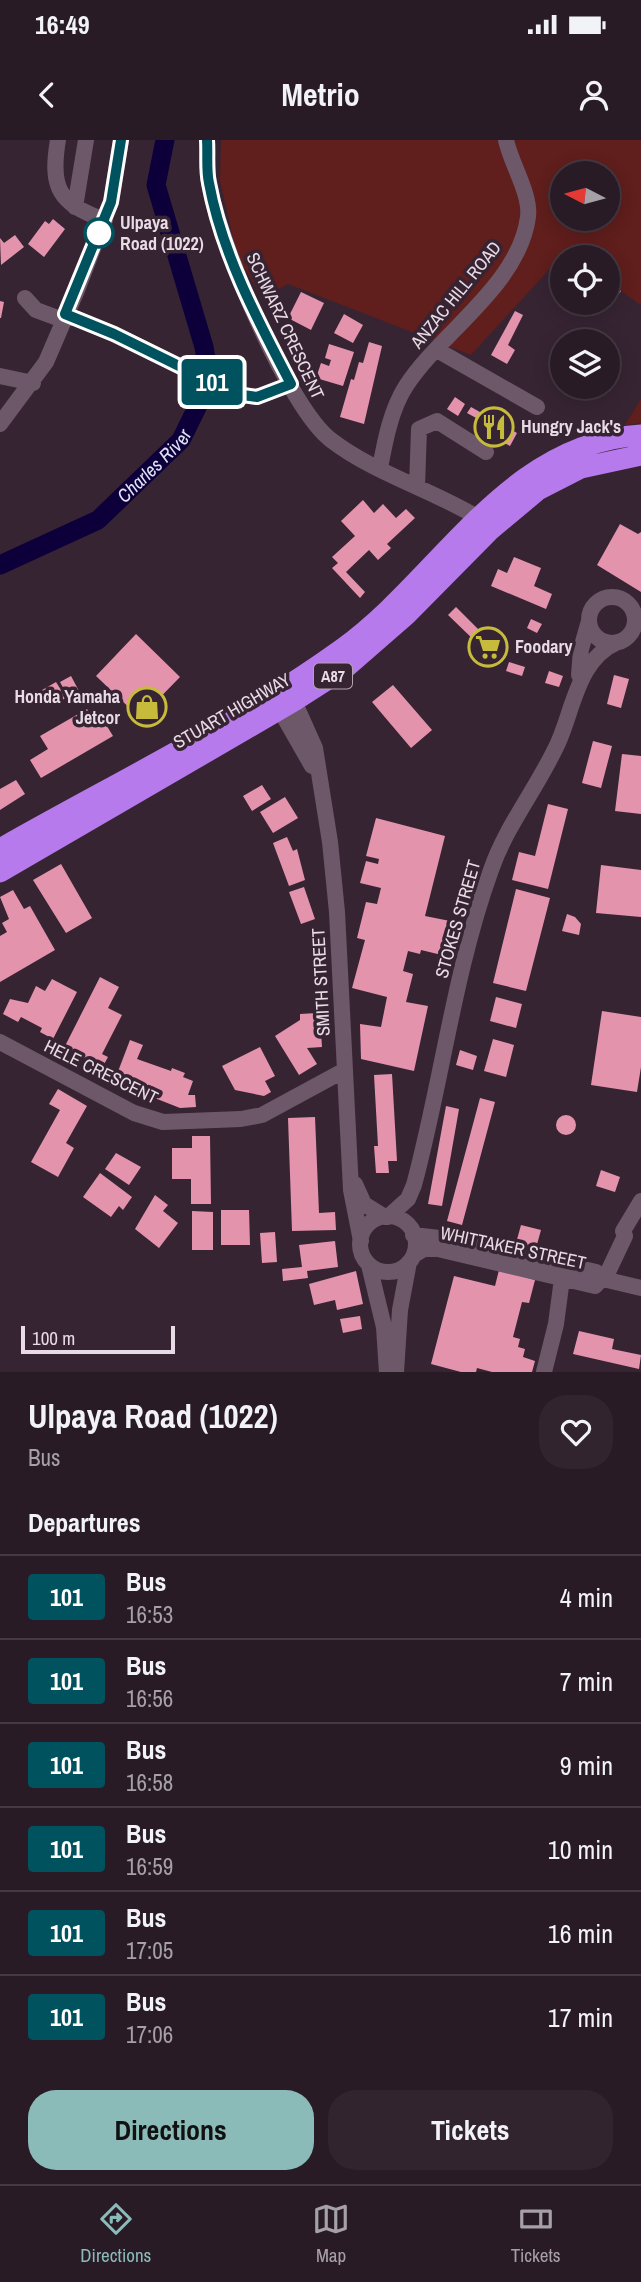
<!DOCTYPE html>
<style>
body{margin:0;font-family:"Archivo Narrow",sans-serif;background:#31242e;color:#f1f3f6;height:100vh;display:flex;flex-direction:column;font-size:26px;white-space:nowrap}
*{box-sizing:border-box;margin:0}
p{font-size:23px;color:#a5a1a7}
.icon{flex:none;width:38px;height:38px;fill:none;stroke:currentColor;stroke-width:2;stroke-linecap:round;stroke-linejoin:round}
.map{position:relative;height:1232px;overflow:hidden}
.side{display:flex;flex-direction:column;background:#291b26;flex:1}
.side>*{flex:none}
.badge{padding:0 14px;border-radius:5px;font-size:24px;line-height:46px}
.needle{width:46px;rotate:276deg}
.buttons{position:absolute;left:550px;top:21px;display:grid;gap:14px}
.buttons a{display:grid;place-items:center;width:70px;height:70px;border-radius:50%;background:#291b26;box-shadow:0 4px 18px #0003,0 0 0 2px #453943;font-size:35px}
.scale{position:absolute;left:21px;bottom:18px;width:154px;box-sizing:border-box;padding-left:7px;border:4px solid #e8dbe5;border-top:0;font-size:19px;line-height:24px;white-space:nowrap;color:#e8dbe5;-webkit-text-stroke:5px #372433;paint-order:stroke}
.map>.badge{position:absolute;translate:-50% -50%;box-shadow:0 0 0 4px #fff}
h2{padding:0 28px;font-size:26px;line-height:63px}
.round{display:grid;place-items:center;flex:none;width:74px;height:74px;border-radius:28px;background:#31242e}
.overview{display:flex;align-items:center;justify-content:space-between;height:119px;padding:0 28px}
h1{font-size:33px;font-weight:700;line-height:52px}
.primary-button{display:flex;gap:14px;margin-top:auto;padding:14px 28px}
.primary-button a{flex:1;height:80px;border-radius:28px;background:#8bbbb9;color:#111;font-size:28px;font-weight:700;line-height:80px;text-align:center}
.primary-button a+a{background:#31242e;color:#f1f3f6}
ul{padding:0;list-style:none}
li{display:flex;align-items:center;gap:21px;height:84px;padding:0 28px;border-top:2px solid #453943}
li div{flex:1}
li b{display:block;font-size:26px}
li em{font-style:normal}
li .badge{min-width:77px;font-weight:700;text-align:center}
.status{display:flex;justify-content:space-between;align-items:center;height:49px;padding:0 35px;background:#291b26;direction:ltr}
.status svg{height:19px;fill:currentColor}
header{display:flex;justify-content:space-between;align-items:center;height:91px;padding:0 28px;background:#291b26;font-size:32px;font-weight:700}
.tab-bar{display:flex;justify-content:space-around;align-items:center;height:98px;border-top:2px solid #453943;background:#291b26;font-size:19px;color:#a5a1a7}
.tab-bar a{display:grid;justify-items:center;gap:4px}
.tab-bar .on{color:#8bbbb9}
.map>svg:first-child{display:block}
.green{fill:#601e1c;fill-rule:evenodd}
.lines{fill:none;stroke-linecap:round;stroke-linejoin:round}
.river{stroke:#0d003a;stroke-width:19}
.building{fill:#e493ad}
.minor{stroke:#6d5869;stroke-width:16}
.highway{stroke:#b77aed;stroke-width:21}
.line-casing{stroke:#fff;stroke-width:16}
.line{stroke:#00535e;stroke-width:10}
.stop-dot{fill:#fff;stroke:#00535e;stroke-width:3.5}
.labels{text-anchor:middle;stroke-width:7;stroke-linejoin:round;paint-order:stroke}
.shield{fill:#372433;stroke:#b3a4b0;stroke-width:2}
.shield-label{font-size:16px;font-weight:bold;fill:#e8dbe5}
.stop-label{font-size:18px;font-weight:bold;fill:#e8dbe5;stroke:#372433;text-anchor:start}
.street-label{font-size:18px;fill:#e8dbe5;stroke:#372433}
.poi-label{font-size:18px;font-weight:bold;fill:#e8dbe5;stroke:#372433;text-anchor:start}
.water-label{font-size:19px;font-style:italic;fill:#e0e2f6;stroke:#372433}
</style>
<div class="status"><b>16:49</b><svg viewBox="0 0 49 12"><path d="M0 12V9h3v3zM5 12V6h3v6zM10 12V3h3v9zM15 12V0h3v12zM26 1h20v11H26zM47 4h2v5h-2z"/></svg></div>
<header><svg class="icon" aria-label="back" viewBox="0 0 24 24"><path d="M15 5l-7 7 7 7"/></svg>Metrio<svg class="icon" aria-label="person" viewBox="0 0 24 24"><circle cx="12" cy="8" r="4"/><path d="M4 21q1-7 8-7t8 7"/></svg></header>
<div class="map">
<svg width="641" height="1232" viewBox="0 0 641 1232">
<rect width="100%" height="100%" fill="#372433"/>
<!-- green -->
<path class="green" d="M 221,0 L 641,0 L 641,165 L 607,141 L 607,117 L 573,117 L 566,111 L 471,215 L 288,144 L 262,158 L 237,115 L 220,41 ZM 562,33 L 607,33 L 607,79 L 562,79 Z
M 641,259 L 641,283 L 625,285 Z"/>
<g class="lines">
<!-- river -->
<path class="river" id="s1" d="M 0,425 L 98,380 L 181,300 L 210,241 L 204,207 L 156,45 L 165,0"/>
</g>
<!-- building -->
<path class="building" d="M 53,79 L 65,89 L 44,117 L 28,104 L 45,81 L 49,84 Z
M 15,95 L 24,107 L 1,125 L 0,98 L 4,103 Z
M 607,141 L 621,151 L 616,158 L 607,152 Z
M 301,152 L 324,163 L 311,190 L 288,178 Z
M 0,161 L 4,162 L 1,178 L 0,178 Z
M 515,171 L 523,175 L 508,205 L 515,210 L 507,224 L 491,215 Z
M 344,174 L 363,185 L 353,203 L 334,193 Z
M 369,202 L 382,206 L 364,284 L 340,277 L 351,239 L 354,240 L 359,222 L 363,223 Z
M 329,204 L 354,212 L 343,246 L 316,238 L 321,223 L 329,226 L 331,220 L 325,218 Z
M 455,257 L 465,264 L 458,276 L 447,269 Z
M 471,267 L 517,293 L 510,306 L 474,286 L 478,279 L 467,273 Z
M 363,360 L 374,373 L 383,364 L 396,378 L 406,369 L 415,378 L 387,404 L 391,408 L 378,420 L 369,410 L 346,432 L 365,452 L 360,458 L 332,428 L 338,423 L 332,417 L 355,396 L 341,381 Z
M 620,384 L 638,394 L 641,392 L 641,452 L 597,425 Z
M 514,417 L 541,428 L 534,446 L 552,454 L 546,469 L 491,446 L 498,429 L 507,433 Z
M 456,467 L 483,494 L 488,490 L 506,508 L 489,525 L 471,507 L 476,502 L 448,475 Z
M 531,479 L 542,484 L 537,493 L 527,488 Z
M 136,494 L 180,537 L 140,578 L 96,536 Z
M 509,522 L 525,527 L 522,536 L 506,531 Z
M 549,531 L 563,536 L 559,547 L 545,543 Z
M 614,535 L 629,539 L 621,568 L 607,564 Z
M 71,536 L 79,551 L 68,557 L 60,542 Z
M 56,542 L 66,558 L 55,564 L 52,560 L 44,565 L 37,553 Z
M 393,545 L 432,590 L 411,608 L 372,562 Z
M 87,569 L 95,582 L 102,578 L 113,596 L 41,638 L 30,620 L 48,609 L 40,596 Z
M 593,601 L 612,606 L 601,648 L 582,643 Z
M 622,614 L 641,616 L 641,674 L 615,671 Z
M 16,640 L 25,654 L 0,670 L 0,649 Z
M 262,645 L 271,659 L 252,671 L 243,656 Z
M 285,657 L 298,678 L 273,693 L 260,672 Z
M 548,664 L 568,669 L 548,749 L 512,740 L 519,712 L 535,716 Z
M 376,678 L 445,696 L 425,776 L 455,782 L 446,816 L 421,810 L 420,814 L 408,811 L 403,831 L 413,834 L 406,862 L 428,866 L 414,931 L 361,919 L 360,884 L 381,887 L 387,857 L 352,848 L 365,800 L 357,798 L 366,762 L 377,764 L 381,748 L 360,743 L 366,721 L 378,724 L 379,719 L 366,716 Z
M 287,697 L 293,711 L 297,709 L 305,740 L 289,746 L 273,703 Z
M 61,724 L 92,778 L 66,793 L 33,740 Z
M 601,725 L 641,730 L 641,777 L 596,773 Z
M 304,747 L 315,779 L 301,784 L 289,752 Z
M 516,749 L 550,758 L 526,851 L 493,843 Z
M 13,750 L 24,769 L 30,766 L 55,810 L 0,842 L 0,796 L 7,792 L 2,783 L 9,779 L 0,757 Z
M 567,774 L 575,777 L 581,784 L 579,795 L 562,791 Z
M 100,837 L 119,847 L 108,868 L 122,875 L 102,914 L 108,917 L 102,928 L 64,908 Z
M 52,839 L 77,852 L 53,899 L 40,892 L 42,888 L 21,877 L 18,882 L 3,874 L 10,859 L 28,863 L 36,846 L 45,851 Z
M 496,857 L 522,864 L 516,888 L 490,881 Z
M 602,871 L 641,877 L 641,927 L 637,952 L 591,945 Z
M 317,873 L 317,877 L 320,877 L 322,907 L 307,908 L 317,924 L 299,935 L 275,896 L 300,880 L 300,874 Z
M 493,899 L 514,905 L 506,937 L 484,931 Z
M 130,900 L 143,905 L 137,919 L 171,931 L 172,928 L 185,933 L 183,937 L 193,941 L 188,955 L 195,955 L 196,967 L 180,968 L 114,942 Z
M 260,907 L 275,936 L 265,941 L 271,952 L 264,956 L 235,950 L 222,926 Z
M 460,910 L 477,916 L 473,930 L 456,925 Z
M 392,934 L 397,1021 L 388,1021 L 389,1033 L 376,1033 L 374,1006 L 378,1006 L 374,935 Z
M 58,949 L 87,966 L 66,1003 L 74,1008 L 58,1037 L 31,1022 L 60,970 L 49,964 Z
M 480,958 L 495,962 L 462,1085 L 447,1081 Z
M 446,966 L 459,969 L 442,1066 L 428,1064 Z
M556 985a10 10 0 1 1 20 0a10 10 0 1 1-20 0Z
M 315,977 L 319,1073 L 335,1072 L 336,1090 L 292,1091 L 288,978 Z
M 192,996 L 210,996 L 211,1064 L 191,1064 L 191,1039 L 172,1039 L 172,1008 L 192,1008 Z
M 116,1013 L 141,1027 L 129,1045 L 105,1029 Z
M 601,1030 L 620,1037 L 615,1052 L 596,1046 Z
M 100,1033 L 132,1057 L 123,1070 L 119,1066 L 111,1077 L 83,1057 Z
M 155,1055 L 168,1065 L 163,1071 L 178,1083 L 159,1108 L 135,1089 Z
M 221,1070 L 249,1070 L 250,1105 L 221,1105 Z
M 192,1071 L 213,1072 L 213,1110 L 192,1110 Z
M 521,1085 L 541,1090 L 536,1108 L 516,1103 Z
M 275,1092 L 277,1122 L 262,1123 L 260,1093 Z
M 335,1101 L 338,1127 L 307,1131 L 308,1138 L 283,1141 L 282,1129 L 302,1127 L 299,1105 Z
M 499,1130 L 535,1140 L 529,1163 L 522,1162 L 513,1197 L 520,1199 L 518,1207 L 525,1209 L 523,1217 L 535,1221 L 532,1232 L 492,1232 L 477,1228 L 476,1232 L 461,1232 L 431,1224 L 454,1136 L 495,1146 Z
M 356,1131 L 363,1164 L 337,1170 L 335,1160 L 314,1165 L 309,1144 Z
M 360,1176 L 362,1189 L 343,1193 L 340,1179 Z
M 579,1191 L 614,1199 L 612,1209 L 641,1215 L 639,1229 L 573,1214 Z"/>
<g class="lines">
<!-- minor -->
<path class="minor" d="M 58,0 C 50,47 58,64 105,80
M 207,0 C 208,14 206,29 209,43 C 218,99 288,268 331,300 C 374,333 430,349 477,377
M 75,67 L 86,0
M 25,158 L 36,170 L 63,180
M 65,174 L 114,194 L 236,254 L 257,257 L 291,244
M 437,210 L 537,267
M 0,236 L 33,243
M 0,284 L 46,222 L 77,150 L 111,62 L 121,0
M 380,328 C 385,301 391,269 406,246 C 441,192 519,145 528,77 C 531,54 511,24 506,0
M 417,347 L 419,289 L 437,281 L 486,312
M589 480a23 23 0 1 1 46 0a23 23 0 1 1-46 0Z
M 579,535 L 581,509 L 589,481
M 294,561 L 315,608 L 330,702 L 337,772 L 351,1050 L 361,1101
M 280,570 L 312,626
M 0,902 L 134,973 L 163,982 L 241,979 L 262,975 L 345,930
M 355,1044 L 364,1064 L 385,1077
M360 1104a28 28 0 1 1 56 0a28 28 0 1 1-56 0Z
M 388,1077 L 408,1059 L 414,1045 C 442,941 454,832 491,730 C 507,684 538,647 558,603 C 574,567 578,519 618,502
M 413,1095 L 466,1101 L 596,1132 L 603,1139 L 641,1148
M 414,1115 L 424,1109 L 438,1109 L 595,1146 L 608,1132 L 625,1096 L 623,1091 L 641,1061
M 369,1125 L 384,1187 L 387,1232
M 396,1232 L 400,1170 L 409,1122
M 544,1232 L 556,1184 L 563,1131"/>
<!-- highway -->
<path class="highway" d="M 0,709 C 114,644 235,586 342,509 C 441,438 506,303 641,295
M 0,732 L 294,561 L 344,529 L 406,475 L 489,391 L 538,350 L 581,328 L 641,315"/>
</g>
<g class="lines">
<!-- line casing -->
<g class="line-casing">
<path id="line" d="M 121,0 L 111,62 L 65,174 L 114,194 L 236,254 L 257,257 L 291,244 C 258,181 222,114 209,43 C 206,30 208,14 207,0"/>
</g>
<!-- line -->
<use href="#line" class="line"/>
</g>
<!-- icons -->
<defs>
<g id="restaurant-ring" transform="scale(2.0125)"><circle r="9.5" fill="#372433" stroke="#c7bb3b" stroke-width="1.5"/><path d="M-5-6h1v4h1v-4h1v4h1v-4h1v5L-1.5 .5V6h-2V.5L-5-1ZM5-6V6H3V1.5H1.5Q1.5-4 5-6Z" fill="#c7bb3b"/></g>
<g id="supermarket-ring" transform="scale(2.0125)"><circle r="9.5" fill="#372433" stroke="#c7bb3b" stroke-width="1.5"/><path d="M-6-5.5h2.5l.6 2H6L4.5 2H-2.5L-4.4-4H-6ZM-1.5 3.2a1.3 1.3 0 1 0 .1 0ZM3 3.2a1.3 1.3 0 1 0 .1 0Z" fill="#c7bb3b"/></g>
<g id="shop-ring" transform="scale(2.0125)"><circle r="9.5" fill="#372433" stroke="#c7bb3b" stroke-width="1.5"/><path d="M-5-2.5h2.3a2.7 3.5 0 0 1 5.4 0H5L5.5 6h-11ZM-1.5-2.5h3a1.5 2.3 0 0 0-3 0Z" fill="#c7bb3b"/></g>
</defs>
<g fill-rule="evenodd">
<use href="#restaurant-ring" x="494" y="287"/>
<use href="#supermarket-ring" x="488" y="507"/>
<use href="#shop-ring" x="147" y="567"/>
</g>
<!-- markers -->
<circle class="stop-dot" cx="99" cy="93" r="14"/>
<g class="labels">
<!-- shield labels -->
<rect class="shield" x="314" y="523.5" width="38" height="25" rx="5"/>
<g class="shield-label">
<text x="333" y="542">A87</text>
</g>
<!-- stop labels -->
<g class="stop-label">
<text x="120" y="89">Ulpaya<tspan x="120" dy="21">Road (1022)</tspan></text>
</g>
<!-- street labels -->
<g class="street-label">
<text transform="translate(456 155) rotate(-51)" y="6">ANZAC HILL ROAD</text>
<text transform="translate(285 186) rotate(65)" y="6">SCHWARZ CRESCENT</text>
<text transform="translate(232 571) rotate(-30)" y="6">STUART HIGHWAY</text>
<text transform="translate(458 779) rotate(-74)" y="6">STOKES STREET</text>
<text transform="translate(321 842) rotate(-93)" y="6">SMITH STREET</text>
<text transform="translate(101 932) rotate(26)" y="6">HELE CRESCENT</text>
<text transform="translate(513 1108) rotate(12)" y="6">WHITTAKER STREET</text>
</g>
<!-- poi labels -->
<g class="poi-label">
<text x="521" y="293">Hungry Jack's</text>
<text x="515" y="513">Foodary</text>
<text x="120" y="563" text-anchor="end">Honda Yamaha<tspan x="120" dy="21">Jetcor</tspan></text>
</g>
<!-- water labels -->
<g class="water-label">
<text dy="7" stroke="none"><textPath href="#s1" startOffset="186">Charles River</textPath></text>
</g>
</g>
</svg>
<div class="buttons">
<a><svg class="needle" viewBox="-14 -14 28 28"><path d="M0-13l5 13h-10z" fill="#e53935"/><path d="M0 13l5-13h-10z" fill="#a5a1a7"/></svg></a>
<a><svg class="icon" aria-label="locate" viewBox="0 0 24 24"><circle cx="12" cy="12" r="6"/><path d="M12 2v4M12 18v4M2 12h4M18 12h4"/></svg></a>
<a><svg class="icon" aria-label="layers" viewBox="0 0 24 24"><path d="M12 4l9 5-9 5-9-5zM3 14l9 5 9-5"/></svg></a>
</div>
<div class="scale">100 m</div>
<b class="badge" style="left:212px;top:242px;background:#00535e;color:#fff">101</b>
</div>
<section class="side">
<div class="overview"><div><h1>Ulpaya Road (1022)</h1><p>Bus</p></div><a class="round"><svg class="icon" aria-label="heart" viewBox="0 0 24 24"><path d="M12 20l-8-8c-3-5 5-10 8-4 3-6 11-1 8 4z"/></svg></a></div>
<h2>Departures</h2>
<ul>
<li><span class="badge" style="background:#00535e;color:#fff">101</span><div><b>Bus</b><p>16:53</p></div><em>4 min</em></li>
<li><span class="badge" style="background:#00535e;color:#fff">101</span><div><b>Bus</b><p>16:56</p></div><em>7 min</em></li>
<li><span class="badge" style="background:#00535e;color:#fff">101</span><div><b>Bus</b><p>16:58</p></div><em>9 min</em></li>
<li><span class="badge" style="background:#00535e;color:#fff">101</span><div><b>Bus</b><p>16:59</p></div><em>10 min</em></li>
<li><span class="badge" style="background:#00535e;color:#fff">101</span><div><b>Bus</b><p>17:05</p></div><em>16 min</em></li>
<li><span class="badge" style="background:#00535e;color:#fff">101</span><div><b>Bus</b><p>17:06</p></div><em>17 min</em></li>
</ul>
<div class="primary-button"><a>Directions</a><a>Tickets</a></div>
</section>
<nav class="tab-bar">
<a class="on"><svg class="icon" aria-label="directions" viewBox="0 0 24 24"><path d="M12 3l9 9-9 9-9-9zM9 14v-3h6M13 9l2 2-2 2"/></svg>Directions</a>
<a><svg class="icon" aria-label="map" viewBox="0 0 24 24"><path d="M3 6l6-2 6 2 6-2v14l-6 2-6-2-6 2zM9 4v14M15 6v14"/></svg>Map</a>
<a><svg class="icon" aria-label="tickets" viewBox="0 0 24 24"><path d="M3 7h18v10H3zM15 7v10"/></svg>Tickets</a>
</nav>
